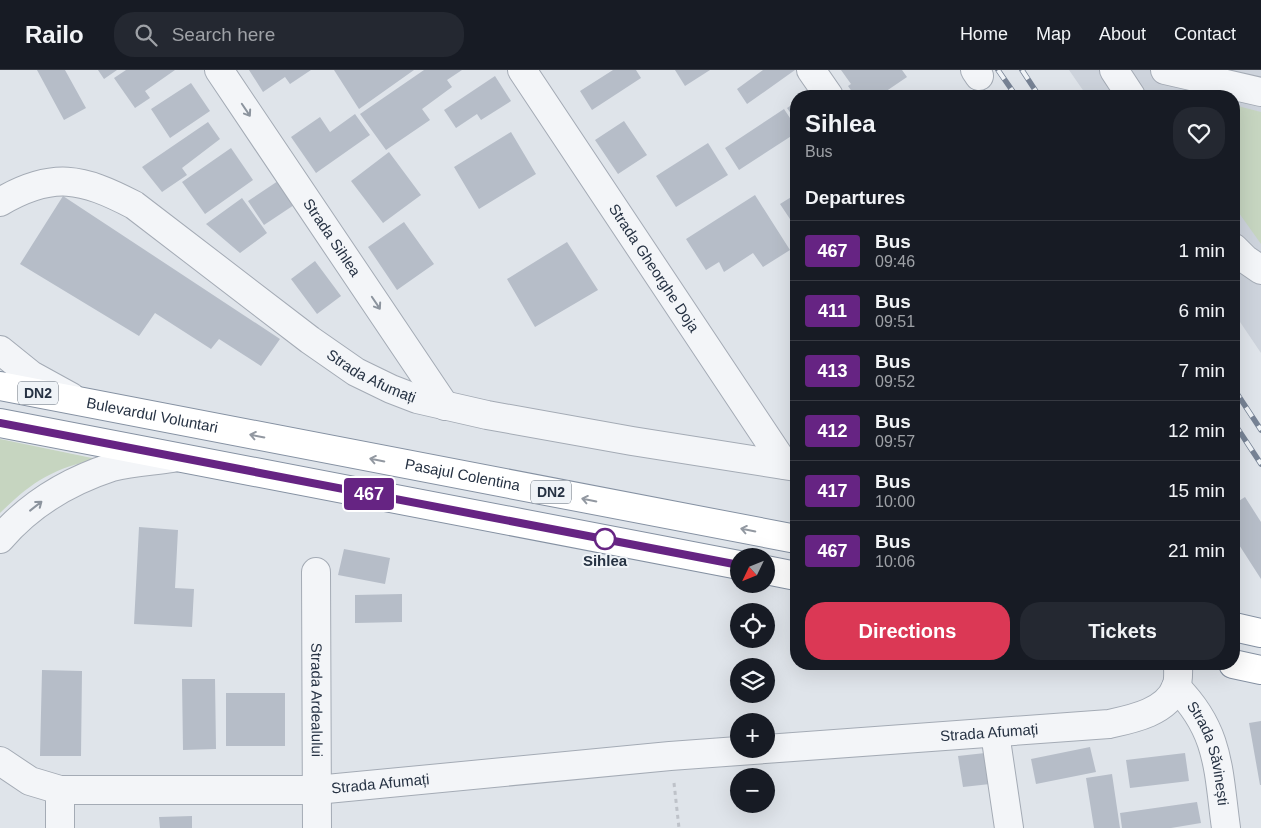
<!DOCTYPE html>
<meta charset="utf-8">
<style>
body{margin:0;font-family:Arial,sans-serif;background:#242831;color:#f1f3f6;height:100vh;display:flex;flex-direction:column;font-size:19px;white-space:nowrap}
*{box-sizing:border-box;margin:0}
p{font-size:16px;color:#9ea1a6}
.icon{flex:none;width:28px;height:28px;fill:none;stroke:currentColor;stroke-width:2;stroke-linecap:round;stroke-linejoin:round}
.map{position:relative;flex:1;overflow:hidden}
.drawer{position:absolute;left:790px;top:20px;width:450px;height:580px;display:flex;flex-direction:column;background:#171b24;border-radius:20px;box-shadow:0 5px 20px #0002}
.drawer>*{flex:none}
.badge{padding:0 10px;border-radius:4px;font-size:18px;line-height:32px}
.needle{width:32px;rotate:227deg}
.fabs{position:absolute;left:730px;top:478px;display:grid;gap:10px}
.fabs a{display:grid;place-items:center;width:45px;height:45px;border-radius:50%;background:#171b24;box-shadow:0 5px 20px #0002;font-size:25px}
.map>.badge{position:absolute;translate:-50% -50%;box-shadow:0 0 0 2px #fff}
h2{padding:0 15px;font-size:19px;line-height:45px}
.round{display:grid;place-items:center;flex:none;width:52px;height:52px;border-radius:20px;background:#242831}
.overview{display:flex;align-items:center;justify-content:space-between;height:85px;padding:0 15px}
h1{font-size:24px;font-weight:700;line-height:38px}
.action{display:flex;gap:10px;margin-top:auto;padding:10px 15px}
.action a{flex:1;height:58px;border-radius:20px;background:#db3855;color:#fff;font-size:20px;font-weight:700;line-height:58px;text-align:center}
.action a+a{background:#242831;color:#f1f3f6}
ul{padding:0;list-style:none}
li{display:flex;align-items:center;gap:15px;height:60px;padding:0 15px;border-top:1px solid #363941}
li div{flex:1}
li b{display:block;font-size:19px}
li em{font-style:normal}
li .badge{min-width:55px;font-weight:700;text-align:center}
header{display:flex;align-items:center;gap:30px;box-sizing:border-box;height:70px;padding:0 25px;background:#171b24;border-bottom:1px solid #363941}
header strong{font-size:24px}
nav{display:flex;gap:28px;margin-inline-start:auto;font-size:18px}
.search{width:350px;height:45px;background:#242831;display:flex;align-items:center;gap:12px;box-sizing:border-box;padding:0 18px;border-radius:20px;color:#9ea1a6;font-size:19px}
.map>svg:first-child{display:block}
.built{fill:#cdd3dc}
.green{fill:#c6d5c0}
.building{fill:#b6bdc8}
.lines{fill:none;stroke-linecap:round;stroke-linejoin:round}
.street-casing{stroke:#a4abb5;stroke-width:30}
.highway-casing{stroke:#8591a2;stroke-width:30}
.path{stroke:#bec2c9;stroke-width:3;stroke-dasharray:4 4;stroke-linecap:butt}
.street{stroke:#f3f5f8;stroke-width:28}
.highway{stroke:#fff;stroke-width:28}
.rail-casing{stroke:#778395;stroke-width:5.5}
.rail{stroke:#eff3f7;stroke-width:4;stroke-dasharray:11;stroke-linecap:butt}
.oneway{stroke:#8c949e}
.oneway2{stroke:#9298a1}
.line-casing{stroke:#fff;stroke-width:11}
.line{stroke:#662483;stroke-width:8}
.stop-dot{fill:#fff;stroke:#662483;stroke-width:2.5}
.labels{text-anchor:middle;stroke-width:4;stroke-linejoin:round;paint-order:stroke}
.shield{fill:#eff3f7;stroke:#626c79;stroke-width:1}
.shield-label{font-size:14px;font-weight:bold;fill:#263243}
.street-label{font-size:15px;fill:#263243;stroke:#eff3f7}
.stop-label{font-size:15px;font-weight:bold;fill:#263243;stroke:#eff3f7}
</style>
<header>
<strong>Railo</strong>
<div class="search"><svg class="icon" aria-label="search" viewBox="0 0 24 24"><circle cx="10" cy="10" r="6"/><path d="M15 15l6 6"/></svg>Search here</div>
<nav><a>Home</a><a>Map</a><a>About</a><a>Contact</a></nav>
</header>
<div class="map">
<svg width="1261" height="758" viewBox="0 0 1261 758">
<rect width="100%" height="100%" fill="#dfe4ea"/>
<!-- built -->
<path class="built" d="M 1069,0 L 1261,0 L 1261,283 L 1234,243 L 1234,26 L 1087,26 Z"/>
<!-- green -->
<path class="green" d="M 1234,35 L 1261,42 L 1261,174 L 1234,136 Z
M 0,369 L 97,389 C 52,399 33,411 0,443 Z"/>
<!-- building -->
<path class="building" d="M 37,0 L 65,0 L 86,38 L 64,50 Z
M 98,0 L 117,0 L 104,9 Z
M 126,0 L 175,0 L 145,21 L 150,28 L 135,38 L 114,8 Z
M 249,0 L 311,0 L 290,14 L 285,7 L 263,22 Z
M 334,0 L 414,0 L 359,39 Z
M 424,0 L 462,0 L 447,10 L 452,17 L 422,39 L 430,50 L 386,80 L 360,44 Z
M 613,0 L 636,0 L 641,8 L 592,40 L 580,21 Z
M 675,0 L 710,0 L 685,16 Z
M 763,0 L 795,0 L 747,34 L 737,19 Z
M 841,0 L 902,0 L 907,7 L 879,26 L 855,26 L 848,16 L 851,14 Z
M 495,6 L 511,31 L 481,50 L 477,44 L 456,58 L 444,40 Z
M 191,13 L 210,41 L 170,68 L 151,39 Z
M 796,32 L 796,51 L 787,38 Z
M 784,39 L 796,57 L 796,63 L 739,100 L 725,78 Z
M 355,44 L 370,65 L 316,103 L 291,67 L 320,47 L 330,62 Z
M 624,51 L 647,85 L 618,104 L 595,70 Z
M 208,52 L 220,69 L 182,98 L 187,105 L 162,122 L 142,97 Z
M 511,62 L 536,104 L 479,139 L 454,97 Z
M 708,73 L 728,105 L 676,137 L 656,106 Z
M 231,78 L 253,110 L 205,144 L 182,112 Z
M 389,82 L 421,125 L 383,153 L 351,111 Z
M 281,109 L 297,133 L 264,155 L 248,131 Z
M 796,124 L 796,158 L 780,134 Z
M 755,125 L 790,180 L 763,197 L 753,183 L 724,202 L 719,192 L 706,200 L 686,169 Z
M 63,126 L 280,269 L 261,296 L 219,269 L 211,279 L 155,243 L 139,266 L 20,194 Z
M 242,128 L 267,163 L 240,183 L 206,154 Z
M 404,152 L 434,194 L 397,220 L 368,177 Z
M 567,172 L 598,220 L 535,257 L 507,209 Z
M 315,191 L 341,226 L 317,244 L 291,209 Z
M 1245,427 L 1261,452 L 1261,509 L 1234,467 L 1234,434 Z
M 139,457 L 178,460 L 175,518 L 194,519 L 192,557 L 134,554 Z
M 344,479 L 390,488 L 385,514 L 338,505 Z
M 402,524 L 402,552 L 355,553 L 355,525 Z
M 42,600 L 82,601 L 81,686 L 40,686 Z
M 182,609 L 215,609 L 216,679 L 183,680 Z
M 226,623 L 285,623 L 285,676 L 226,676 Z
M 1261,651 L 1261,715 L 1260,715 L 1249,653 Z
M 1090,677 L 1096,702 L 1036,714 L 1031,689 Z
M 985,683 L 990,714 L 963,717 L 958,686 Z
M 1185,683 L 1189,711 L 1130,718 L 1126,690 Z
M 1112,704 L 1120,758 L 1094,758 L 1086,708 Z
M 1197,732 L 1201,753 L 1171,758 L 1122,758 L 1120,743 Z
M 192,746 L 192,758 L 160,758 L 159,747 Z"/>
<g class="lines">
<!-- street casing -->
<g class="street-casing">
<g id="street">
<path id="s1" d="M 219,0 L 445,336"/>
<path id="s2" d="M 522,0 L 785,395"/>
<path d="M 811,0 L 829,26"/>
<path d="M 975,0 L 979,6"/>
<path d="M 1114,0 L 1131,26"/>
<path d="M 1165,0 L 1261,22"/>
<path id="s3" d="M 0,132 C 53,101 82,108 134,135 L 310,270 L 356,302 L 391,319 L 417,329 L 487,345 L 632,371 L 796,397"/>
<path d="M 1234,178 L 1245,189 L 1261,200"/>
<path d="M 0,280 L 31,305 L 71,327"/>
<path d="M 0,469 C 29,435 69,411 112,397 C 131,392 153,391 173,388"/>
<path id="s4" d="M 316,502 L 317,758"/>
<path id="s5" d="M 1176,617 C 1220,661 1218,700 1226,758"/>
<path d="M 995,663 L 1009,758"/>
<path id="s6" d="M 0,691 L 30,711 L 60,720 L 316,720 L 670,686 L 1109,654 C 1132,649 1167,642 1176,617 C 1179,611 1178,601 1178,594"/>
<path d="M 60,720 L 60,758"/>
</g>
</g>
<!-- highway casing -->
<g class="highway-casing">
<g id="highway">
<path id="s7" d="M 0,316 L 796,469"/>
<path d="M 0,353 L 739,495"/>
<path d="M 766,500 L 796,506"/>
<path d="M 1234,557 L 1261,563"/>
<path d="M 1233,594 L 1261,600"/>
</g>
</g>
<!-- path -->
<path class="path" d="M 674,713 L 679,758"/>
<!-- street -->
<use href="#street" class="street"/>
<!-- highway -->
<use href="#highway" class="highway"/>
<!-- rail casing -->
<g class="rail-casing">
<path id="rail" d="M 998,0 L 1016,26
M 1022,0 L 1039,26
M 1234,319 L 1261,360
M 1234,353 L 1261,394"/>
</g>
<!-- rail -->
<use href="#rail" class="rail"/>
</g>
<!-- one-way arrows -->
<defs><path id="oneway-shaft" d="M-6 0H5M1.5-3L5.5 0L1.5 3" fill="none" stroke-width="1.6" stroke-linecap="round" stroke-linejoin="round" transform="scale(1.25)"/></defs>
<g class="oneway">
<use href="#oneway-shaft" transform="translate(246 40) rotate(56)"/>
<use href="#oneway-shaft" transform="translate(376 233) rotate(56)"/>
<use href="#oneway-shaft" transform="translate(36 436) rotate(-38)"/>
</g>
<g class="oneway2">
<use href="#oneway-shaft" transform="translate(257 366) rotate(-169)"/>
<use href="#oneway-shaft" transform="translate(377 390) rotate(-169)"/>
<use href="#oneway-shaft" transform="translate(589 430) rotate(-169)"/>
<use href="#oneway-shaft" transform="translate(748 460) rotate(-169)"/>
</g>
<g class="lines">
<!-- line casing -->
<g class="line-casing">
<path id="line" d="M 0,353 L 739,495"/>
</g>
<!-- line -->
<use href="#line" class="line"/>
</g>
<!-- markers -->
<circle class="stop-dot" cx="605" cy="469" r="10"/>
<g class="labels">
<!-- shield labels -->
<g class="shield">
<rect x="18" y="311.5" width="40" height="23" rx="4"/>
<rect x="531" y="410.5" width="40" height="23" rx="4"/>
</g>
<g class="shield-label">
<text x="38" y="328">DN2</text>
<text x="551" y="427">DN2</text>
</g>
<!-- street labels -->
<g class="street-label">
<text dy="5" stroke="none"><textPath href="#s1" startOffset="202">Strada Sihlea</textPath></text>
<text dy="5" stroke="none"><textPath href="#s2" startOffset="238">Strada Gheorghe Doja</textPath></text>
<text dy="5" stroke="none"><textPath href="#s3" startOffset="436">Strada Afumați</textPath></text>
<text dy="5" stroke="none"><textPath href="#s7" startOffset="155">Bulevardul Voluntari</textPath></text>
<text dy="5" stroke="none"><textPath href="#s7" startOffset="471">Pasajul Colentina</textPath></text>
<text dy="5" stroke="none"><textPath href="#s4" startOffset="128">Strada Ardealului</textPath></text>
<text dy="5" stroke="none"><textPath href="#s6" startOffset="999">Strada Afumați</textPath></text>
<text dy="5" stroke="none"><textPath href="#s5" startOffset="76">Strada Săvinești</textPath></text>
<text dy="5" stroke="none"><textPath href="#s6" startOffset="388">Strada Afumați</textPath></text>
</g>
<!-- stop labels -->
<g class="stop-label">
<text x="605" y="496">Sihlea</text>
</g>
</g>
</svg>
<div class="fabs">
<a><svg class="needle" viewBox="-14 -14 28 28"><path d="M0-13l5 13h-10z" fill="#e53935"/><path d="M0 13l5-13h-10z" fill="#9ea1a6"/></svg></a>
<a><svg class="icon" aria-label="locate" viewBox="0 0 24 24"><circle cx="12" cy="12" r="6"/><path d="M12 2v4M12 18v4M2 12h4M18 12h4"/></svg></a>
<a><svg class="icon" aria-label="layers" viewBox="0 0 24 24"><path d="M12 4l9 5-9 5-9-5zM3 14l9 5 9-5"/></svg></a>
<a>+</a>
<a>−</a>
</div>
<b class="badge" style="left:369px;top:424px;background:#662483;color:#fff">467</b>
<section class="drawer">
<div class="overview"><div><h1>Sihlea</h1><p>Bus</p></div><a class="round"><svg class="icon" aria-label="heart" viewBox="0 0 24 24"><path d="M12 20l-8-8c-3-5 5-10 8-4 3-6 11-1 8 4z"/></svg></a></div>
<h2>Departures</h2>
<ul>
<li><span class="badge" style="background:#662483;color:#fff">467</span><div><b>Bus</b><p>09:46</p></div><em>1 min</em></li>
<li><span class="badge" style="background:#662483;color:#fff">411</span><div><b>Bus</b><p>09:51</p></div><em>6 min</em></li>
<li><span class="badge" style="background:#662483;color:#fff">413</span><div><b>Bus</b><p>09:52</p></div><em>7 min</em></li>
<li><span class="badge" style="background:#662483;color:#fff">412</span><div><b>Bus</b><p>09:57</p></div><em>12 min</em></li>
<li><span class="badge" style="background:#662483;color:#fff">417</span><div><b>Bus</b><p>10:00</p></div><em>15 min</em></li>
<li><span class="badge" style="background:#662483;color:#fff">467</span><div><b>Bus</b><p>10:06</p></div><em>21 min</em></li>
</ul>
<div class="action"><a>Directions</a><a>Tickets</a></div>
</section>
</div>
